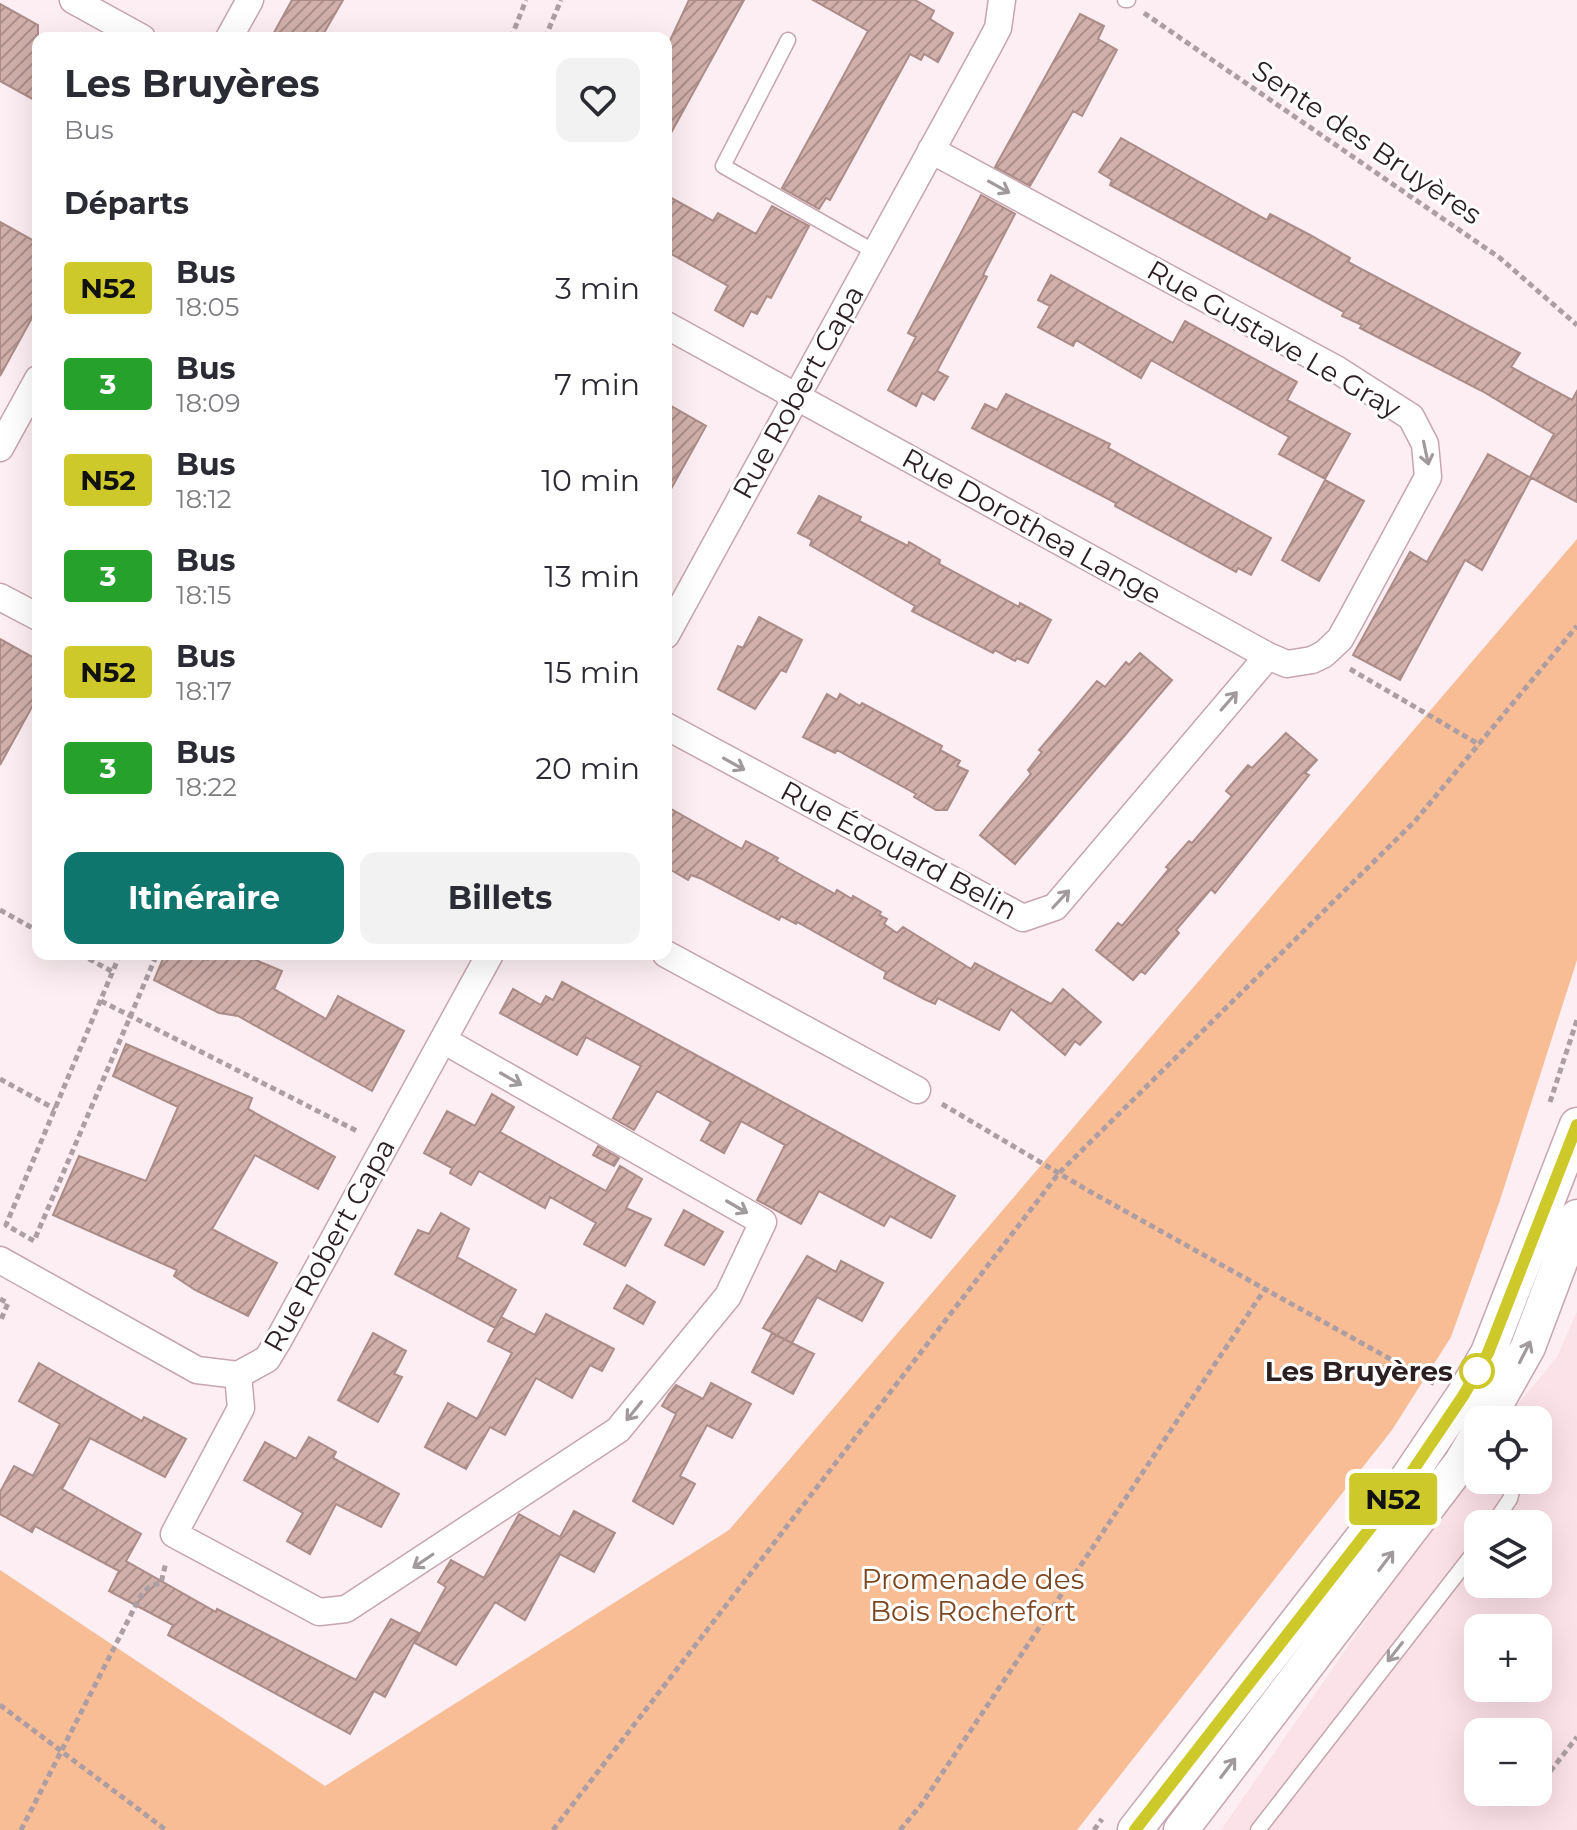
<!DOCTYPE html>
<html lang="fr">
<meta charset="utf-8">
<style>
body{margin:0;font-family:Montserrat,sans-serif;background:#f2f2f3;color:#2b2b33;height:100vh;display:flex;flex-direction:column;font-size:30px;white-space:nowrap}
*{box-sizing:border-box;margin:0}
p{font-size:26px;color:#7c7c81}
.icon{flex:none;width:44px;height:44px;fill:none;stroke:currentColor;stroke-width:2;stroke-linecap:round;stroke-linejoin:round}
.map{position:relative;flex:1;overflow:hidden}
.panel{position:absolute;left:32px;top:32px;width:640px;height:928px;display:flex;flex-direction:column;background:#fff;border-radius:16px;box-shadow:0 8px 32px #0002}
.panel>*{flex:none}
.badge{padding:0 16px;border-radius:6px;font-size:28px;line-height:52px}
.controls{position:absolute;left:1464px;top:1406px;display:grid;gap:16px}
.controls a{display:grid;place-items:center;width:88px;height:88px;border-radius:16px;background:#fff;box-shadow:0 8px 32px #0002;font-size:40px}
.map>.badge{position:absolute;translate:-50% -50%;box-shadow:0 0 0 4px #fff}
h2{padding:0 32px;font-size:30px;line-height:72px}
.round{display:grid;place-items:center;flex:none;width:84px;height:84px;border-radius:16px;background:#f2f2f3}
.head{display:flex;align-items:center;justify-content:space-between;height:136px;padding:0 32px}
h1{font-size:38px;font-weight:700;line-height:60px}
.button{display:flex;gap:16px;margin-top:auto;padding:16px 32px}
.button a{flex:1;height:92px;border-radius:16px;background:#0f766e;color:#fff;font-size:32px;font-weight:700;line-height:92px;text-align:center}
.button a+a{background:#f2f2f3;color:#2b2b33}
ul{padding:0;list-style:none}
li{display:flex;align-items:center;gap:24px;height:96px;padding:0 32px}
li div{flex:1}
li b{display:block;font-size:30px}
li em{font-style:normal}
li .badge{min-width:88px;font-weight:700;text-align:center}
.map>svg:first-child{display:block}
.built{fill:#fbe1e8;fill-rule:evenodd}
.green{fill:#f9bd96}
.building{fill:url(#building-hatch);stroke:#ac8c88;stroke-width:2}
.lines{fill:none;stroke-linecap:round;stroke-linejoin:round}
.service-casing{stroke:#c6a6ae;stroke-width:17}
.minor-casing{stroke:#c6a6ae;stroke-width:29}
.tertiary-casing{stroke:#c6a6ae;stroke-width:37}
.path{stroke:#ac9ea2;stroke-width:5;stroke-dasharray:6 4;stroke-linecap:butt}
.service{stroke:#fff;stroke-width:14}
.minor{stroke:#fff;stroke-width:26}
.tertiary{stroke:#fff;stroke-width:34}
.oneway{stroke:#a09a9c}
.line-casing{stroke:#fff;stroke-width:18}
.line{stroke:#cec92a;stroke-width:12}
.stop-dot{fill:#fff;stroke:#cec92a;stroke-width:4}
.labels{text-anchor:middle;stroke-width:6;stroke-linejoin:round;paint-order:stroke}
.street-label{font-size:28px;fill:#2b1f22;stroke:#fff}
.stop-label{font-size:28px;font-weight:bold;fill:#2b1f22;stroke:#fff;text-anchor:end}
.park-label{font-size:28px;fill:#7c4722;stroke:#fff}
</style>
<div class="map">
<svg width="1577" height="1830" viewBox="0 0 1577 1830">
<defs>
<pattern id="building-hatch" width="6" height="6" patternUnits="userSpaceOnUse" patternTransform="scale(2)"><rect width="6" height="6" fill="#d1b0ab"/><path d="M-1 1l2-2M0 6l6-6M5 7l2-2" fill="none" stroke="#aa8f8b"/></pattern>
</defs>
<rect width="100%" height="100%" fill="#fceef2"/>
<!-- built -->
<path class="built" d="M 1577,1312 L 1577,1830 L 1221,1830 L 1478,1458 L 1478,1480 L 1538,1480 L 1538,1420 L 1505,1420 L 1557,1357 ZM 1478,1524 L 1538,1524 L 1538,1584 L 1478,1584 ZM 1478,1628 L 1538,1628 L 1538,1688 L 1478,1688 ZM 1478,1732 L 1538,1732 L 1538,1792 L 1478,1792 Z"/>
<!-- green -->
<path class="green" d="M 1577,539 L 1577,960 L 1500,1200 L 1451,1337 L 1392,1430 L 1077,1830 L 0,1830 L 0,1570 L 325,1786 L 729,1530 Z"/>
<!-- building -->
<path class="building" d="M 292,0 L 343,0 L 321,38 L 271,38 Z
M 689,0 L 744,0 L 666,142 L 666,49 Z
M 813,0 L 915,0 L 934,11 L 930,19 L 953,33 L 938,62 L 924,54 L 921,60 L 910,54 L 830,200 L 826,198 L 819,209 L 782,188 L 868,31 Z
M 0,4 L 38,25 L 38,102 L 0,81 Z
M 1080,14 L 1104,26 L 1098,39 L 1117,50 L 1082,116 L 1073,111 L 1030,186 L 995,167 Z
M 1121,138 L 1267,220 L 1270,214 L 1310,235 L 1350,258 L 1348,262 L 1520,353 L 1511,367 L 1572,400 L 1577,391 L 1577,502 L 1530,477 L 1554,434 L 1482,391 L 1360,328 L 1362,325 L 1342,316 L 1344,312 L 1110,185 L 1112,180 L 1099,172 Z
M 666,195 L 713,221 L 718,213 L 756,234 L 772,206 L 809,226 L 771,298 L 767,296 L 757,314 L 751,311 L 743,326 L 715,310 L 728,286 L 666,251 Z
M 981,195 L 1015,214 L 983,275 L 987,277 L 937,371 L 948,377 L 934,400 L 922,393 L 916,406 L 888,390 L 916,337 L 908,333 Z
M 0,222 L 38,243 L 38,307 L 0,376 Z
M 1051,275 L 1173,343 L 1185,321 L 1297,382 L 1287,400 L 1350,434 L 1325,479 L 1279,454 L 1289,437 L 1151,360 L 1141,378 L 1076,340 L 1073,346 L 1038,327 L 1050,306 L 1038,300 Z
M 1006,394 L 1110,444 L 1108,448 L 1271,538 L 1251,575 L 1238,568 L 1236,572 L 1115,506 L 1116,503 L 972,428 L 985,404 L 997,410 Z
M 666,403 L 706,426 L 666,498 Z
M 1488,454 L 1531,478 L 1482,570 L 1465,560 L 1400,680 L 1353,655 L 1410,552 L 1427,562 Z
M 1325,480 L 1364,501 L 1319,581 L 1282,560 Z
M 819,496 L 861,517 L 859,521 L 908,546 L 909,542 L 940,560 L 939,564 L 1019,607 L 1020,603 L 1051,620 L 1028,663 L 1017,658 L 1015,661 L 995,650 L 993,653 L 912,611 L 915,606 L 810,545 L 812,540 L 798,533 Z
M 759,617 L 802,640 L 786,672 L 781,670 L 755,709 L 718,689 L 738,646 L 743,648 Z
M 0,639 L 38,660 L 38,696 L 0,765 Z
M 1140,653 L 1172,680 L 1015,864 L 980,835 L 1031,774 L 1028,770 L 1042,752 L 1039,750 L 1097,681 L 1105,687 L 1126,662 L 1129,665 Z
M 827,694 L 837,700 L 840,694 L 860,706 L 862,703 L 942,746 L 940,750 L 960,761 L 957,766 L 968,771 L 947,810 L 936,810 L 914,797 L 916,794 L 837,750 L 835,753 L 803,737 Z
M 1286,733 L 1317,760 L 1305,773 L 1309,775 L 1215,893 L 1211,889 L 1176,930 L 1179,933 L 1145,974 L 1141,971 L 1133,980 L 1096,950 L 1118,923 L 1122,926 L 1169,869 L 1166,867 L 1189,841 L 1192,843 L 1232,796 L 1226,791 L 1248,765 L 1252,768 Z
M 666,806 L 742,849 L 746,841 L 778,858 L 776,861 L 835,894 L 837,890 L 852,899 L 853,896 L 881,912 L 879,915 L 887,919 L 884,924 L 897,933 L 903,927 L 971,969 L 975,963 L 1051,1004 L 1063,989 L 1101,1022 L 1080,1045 L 1075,1041 L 1065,1055 L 1011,1009 L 999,1030 L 938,998 L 935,1004 L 924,999 L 884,978 L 886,972 L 797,922 L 796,924 L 781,916 L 779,920 L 702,879 L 691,875 L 688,880 L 666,867 Z
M 165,954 L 191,954 L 208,960 L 211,954 L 241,954 L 282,971 L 274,989 L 326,1019 L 338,996 L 404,1031 L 372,1091 L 238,1016 L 219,1013 L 154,980 Z
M 562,982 L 955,1196 L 931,1238 L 890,1216 L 884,1226 L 819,1191 L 801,1224 L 757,1200 L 785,1145 L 741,1121 L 724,1153 L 701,1140 L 711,1122 L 657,1091 L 634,1130 L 613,1118 L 641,1066 L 586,1037 L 577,1055 L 500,1013 L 513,989 L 541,1005 L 546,996 L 553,1000 Z
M 126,1044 L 252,1098 L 248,1109 L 335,1157 L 318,1189 L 255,1155 L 212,1229 L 277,1263 L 248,1316 L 195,1290 L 174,1276 L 177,1270 L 53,1215 L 79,1156 L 146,1181 L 178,1107 L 113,1076 Z
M 492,1094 L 514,1107 L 500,1132 L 606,1191 L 620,1166 L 642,1179 L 626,1208 L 651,1219 L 625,1266 L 584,1244 L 596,1223 L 550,1197 L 545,1208 L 479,1171 L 471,1185 L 450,1173 L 452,1168 L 424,1153 L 447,1111 L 475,1126 Z
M 598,1146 L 619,1158 L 614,1166 L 593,1155 Z
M 684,1210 L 723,1232 L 704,1265 L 665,1245 Z
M 441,1213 L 469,1229 L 457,1257 L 516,1290 L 495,1328 L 395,1274 L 418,1230 L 429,1234 Z
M 807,1256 L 836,1272 L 841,1261 L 883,1283 L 862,1321 L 817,1297 L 792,1343 L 763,1328 Z
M 627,1285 L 655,1302 L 643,1324 L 614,1308 Z
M 546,1314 L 614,1349 L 602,1371 L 590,1365 L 572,1398 L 536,1378 L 505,1435 L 490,1427 L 466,1469 L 425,1447 L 448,1403 L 477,1419 L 512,1353 L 488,1341 L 501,1317 L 535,1335 Z
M 373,1333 L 406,1351 L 394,1374 L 402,1377 L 378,1422 L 338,1400 Z
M 772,1333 L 814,1354 L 793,1394 L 752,1372 Z
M 39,1363 L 142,1421 L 144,1417 L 186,1439 L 165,1477 L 90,1438 L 62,1489 L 141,1534 L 126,1561 L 216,1612 L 217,1609 L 356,1680 L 391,1619 L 419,1633 L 385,1697 L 374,1691 L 350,1734 L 168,1635 L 173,1625 L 109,1591 L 119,1571 L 35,1526 L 32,1532 L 0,1514 L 0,1492 L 14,1466 L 33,1476 L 60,1424 L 19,1401 Z
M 711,1383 L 751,1404 L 732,1438 L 707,1425 L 680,1476 L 695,1484 L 673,1524 L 633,1501 L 676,1414 L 662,1406 L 669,1394 L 676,1385 L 703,1399 Z
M 309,1437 L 336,1452 L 333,1458 L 399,1494 L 381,1527 L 336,1504 L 310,1554 L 287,1541 L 303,1513 L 244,1480 L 265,1442 L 296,1459 Z
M 574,1511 L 615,1533 L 594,1572 L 560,1554 L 525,1620 L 495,1602 L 456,1665 L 415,1643 L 446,1587 L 438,1582 L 451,1560 L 484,1578 L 519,1514 L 560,1537 Z"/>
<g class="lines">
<!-- service casing -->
<g class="service-casing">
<path id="service" d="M 1125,0 L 1128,0
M 788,40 L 723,166 L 875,252
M 1493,1524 L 1510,1499 L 1515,1480
M 1258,1830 L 1478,1547"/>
</g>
<!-- minor casing -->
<g class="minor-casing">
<path id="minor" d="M 73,0 L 142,38
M 229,38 L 250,0
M 666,325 L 1268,656 L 1287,664 L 1312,660 L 1324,654 L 1340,639 L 1350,621 L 1428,477 L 1425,444 L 1411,417 L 1336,369 L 931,150
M 0,448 L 38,379
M 0,597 L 38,617
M 666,635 L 988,47 L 998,28 L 1002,0
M 666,726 L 1023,918 L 1055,907 L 1268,656
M 666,954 L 917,1090
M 0,1260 L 197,1370 L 238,1375 L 267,1359 L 278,1341 L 490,954
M 238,1375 L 241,1408 L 174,1534 L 319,1612 L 346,1609 L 618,1430 L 728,1296 L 763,1222 L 443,1040"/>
</g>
<!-- tertiary casing -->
<g class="tertiary-casing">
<path id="tertiary" d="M 1487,1420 L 1528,1347 L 1577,1217
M 1135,1830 L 1399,1491 L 1463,1396 L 1488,1353 L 1577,1125
M 1181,1830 L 1461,1463 L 1478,1434"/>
</g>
<!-- path -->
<path class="path" d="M 1144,13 L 1500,258 L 1577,325
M 511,38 L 526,0
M 545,38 L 561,0
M 1350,669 L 1480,745
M 0,910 L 38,931
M 80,954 L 113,972
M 120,954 L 6,1225 L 34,1241 L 157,954
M 101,1001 L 359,1132
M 0,1079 L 55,1109
M 1550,1102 L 1577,1020
M 942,1104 L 1089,1191 L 1435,1384
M 0,1299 L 8,1303 L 0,1322
M 0,1705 L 166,1830
M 1538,1787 L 1577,1737
M 1527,1801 L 1534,1792
M 21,1830 L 141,1595 L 150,1586 L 161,1583 L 166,1562
M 553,1830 L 1059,1173 L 1415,821 L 1577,626
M 900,1830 L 921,1805 L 1265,1289
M 1094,1830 L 1102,1819"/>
<!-- service -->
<use href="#service" class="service"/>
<!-- minor -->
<use href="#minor" class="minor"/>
<!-- tertiary -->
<use href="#tertiary" class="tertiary"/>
</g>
<!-- one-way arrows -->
<defs><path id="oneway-shaft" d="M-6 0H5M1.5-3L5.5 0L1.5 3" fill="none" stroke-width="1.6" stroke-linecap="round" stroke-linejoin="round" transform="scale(2)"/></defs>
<g class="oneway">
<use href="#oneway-shaft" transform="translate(999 187) rotate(29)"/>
<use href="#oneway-shaft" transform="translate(1426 453) rotate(78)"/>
<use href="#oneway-shaft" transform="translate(1229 701) rotate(-49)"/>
<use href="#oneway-shaft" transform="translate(734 764) rotate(29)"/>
<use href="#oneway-shaft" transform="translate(1061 899) rotate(-47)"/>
<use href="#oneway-shaft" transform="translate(511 1079) rotate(30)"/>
<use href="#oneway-shaft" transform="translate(737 1207) rotate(30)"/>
<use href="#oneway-shaft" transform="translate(1525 1352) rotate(-63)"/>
<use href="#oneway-shaft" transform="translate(634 1411) rotate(129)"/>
<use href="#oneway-shaft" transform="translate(423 1561) rotate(146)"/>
<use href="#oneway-shaft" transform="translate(1386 1561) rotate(-53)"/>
<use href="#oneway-shaft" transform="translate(1395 1652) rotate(128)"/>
<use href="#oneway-shaft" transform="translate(1228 1768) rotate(-53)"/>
</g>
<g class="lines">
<!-- line casing -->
<g class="line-casing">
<path id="line" d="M 1135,1830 L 1399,1491 L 1463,1396 L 1488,1353 L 1577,1125"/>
</g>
<!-- line -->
<use href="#line" class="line"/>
</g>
<!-- markers -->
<circle class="stop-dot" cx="1477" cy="1371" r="16"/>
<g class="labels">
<!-- street labels -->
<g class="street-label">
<text transform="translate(1367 142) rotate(34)" y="10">Sente des Bruyères</text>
<text transform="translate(1274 339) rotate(30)" y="10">Rue Gustave Le Gray</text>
<text transform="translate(798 392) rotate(-61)" y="10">Rue Robert Capa</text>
<text transform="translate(1032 526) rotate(29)" y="10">Rue Dorothea Lange</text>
<text transform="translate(899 850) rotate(28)" y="10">Rue Édouard Belin</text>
<text transform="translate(329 1245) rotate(-61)" y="10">Rue Robert Capa</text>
</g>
<!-- stop labels -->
<g class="stop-label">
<text x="1453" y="1381">Les Bruyères</text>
</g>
<!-- park labels -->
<g class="park-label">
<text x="973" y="1589">Promenade des<tspan x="973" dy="32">Bois Rochefort</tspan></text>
</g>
</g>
</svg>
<div class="controls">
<a><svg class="icon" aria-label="locate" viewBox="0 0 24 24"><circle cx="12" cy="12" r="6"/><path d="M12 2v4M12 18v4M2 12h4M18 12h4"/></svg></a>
<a><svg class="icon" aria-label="layers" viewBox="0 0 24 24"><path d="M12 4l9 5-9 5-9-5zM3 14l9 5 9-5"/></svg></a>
<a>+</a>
<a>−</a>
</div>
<b class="badge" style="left:1393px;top:1499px;background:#cec92a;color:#111">N52</b>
<section class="panel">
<div class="head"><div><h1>Les Bruyères</h1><p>Bus</p></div><a class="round"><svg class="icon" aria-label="heart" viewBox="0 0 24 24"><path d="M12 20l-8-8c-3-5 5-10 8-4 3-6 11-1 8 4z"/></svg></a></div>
<h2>Départs</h2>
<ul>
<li><span class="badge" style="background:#cec92a;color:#111">N52</span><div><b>Bus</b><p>18:05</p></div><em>3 min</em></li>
<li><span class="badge" style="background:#26a22c;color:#fff">3</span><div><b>Bus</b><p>18:09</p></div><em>7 min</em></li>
<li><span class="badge" style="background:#cec92a;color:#111">N52</span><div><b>Bus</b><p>18:12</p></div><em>10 min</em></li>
<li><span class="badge" style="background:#26a22c;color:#fff">3</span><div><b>Bus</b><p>18:15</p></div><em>13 min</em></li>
<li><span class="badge" style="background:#cec92a;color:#111">N52</span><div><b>Bus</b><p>18:17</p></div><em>15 min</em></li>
<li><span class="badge" style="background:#26a22c;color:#fff">3</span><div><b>Bus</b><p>18:22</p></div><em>20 min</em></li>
</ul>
<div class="button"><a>Itinéraire</a><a>Billets</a></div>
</section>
</div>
